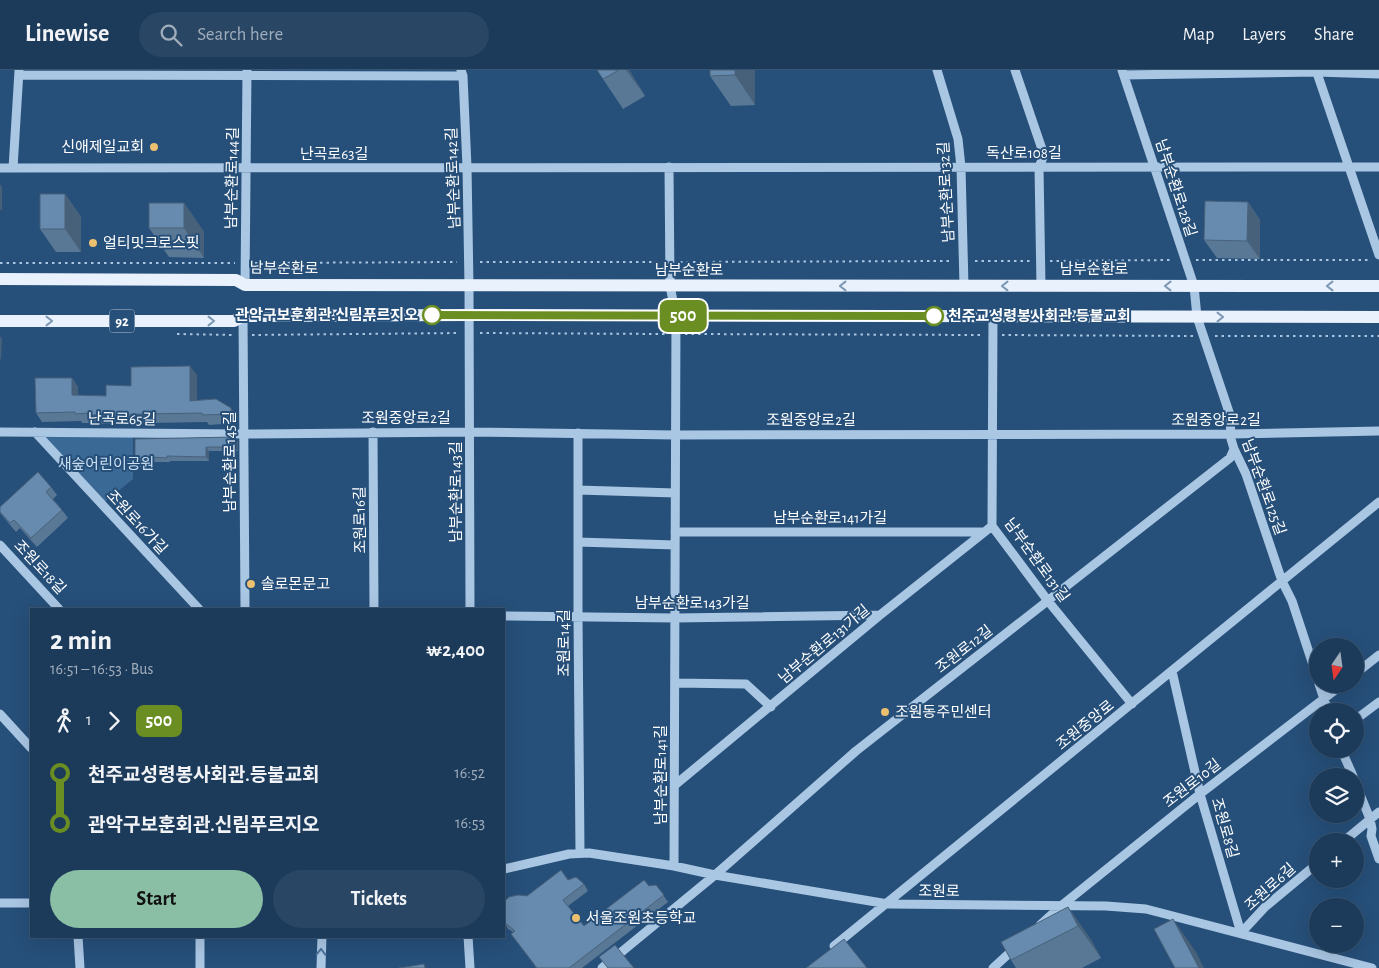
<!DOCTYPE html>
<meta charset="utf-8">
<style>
body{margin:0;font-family:"Alegreya Sans","Noto Sans KR",sans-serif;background:#294664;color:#f1f3f6;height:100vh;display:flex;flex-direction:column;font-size:19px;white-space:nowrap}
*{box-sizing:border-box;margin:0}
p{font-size:16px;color:#a0adbb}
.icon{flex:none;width:28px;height:28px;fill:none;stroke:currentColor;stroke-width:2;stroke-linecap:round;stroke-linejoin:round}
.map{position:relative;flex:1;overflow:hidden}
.side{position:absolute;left:30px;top:538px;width:475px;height:330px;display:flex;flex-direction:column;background:#1c3b5b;border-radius:0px;box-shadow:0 5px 20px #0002,0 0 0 1px #3a5571}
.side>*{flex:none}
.badge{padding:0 10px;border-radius:8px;font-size:18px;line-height:32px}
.needle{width:32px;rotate:193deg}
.controls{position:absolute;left:1309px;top:568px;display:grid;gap:10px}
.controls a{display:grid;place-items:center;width:55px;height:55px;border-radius:50%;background:#1c3b5b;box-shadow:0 5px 20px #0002,0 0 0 1px #3a5571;font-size:25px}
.map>.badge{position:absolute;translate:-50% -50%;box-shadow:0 0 0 2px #fff}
.legs{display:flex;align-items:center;gap:8px;height:55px;padding:0 20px;font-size:16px}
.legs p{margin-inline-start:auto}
.overview{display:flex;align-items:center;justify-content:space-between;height:85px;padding:0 20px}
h1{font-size:28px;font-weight:600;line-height:38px}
.primary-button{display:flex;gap:10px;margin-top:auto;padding:10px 20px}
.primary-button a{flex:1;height:58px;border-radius:30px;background:#8abfa5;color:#111;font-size:20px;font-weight:600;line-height:58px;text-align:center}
.primary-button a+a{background:#294664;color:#f1f3f6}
ul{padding:0 20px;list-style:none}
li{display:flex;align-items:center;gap:18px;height:50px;font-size:19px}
li i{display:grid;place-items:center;width:8px;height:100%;margin:0 6px;background:currentColor}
li i::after{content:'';width:12px;height:12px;margin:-6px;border:4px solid;border-radius:50%;background:#1c3b5b}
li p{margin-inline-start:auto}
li:first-child i{background:linear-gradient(#0000 50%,currentColor 0)}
li:last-child i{background:linear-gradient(currentColor 50%,#0000 0)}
header{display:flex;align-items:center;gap:30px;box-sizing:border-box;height:70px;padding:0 25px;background:#1c3b5b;border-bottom:1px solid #3a5571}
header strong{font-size:24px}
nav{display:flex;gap:28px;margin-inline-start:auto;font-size:18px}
.search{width:350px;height:45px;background:#294664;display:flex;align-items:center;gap:12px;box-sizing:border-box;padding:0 18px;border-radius:28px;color:#a0adbb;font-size:19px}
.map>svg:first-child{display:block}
.green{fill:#3a6996}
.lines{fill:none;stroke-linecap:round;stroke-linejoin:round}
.path{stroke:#a9c6e3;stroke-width:2;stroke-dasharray:2.5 4;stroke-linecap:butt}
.minor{stroke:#a9c6e3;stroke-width:9}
.major{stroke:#e8f1fc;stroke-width:12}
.wall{fill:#597896}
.shaded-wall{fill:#48617a}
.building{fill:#678bae;stroke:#48617a}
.oneway{stroke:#7d98b4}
.oneway2{stroke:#4d7399}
.line-1-casing{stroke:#fff;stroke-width:11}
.line-1{stroke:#6b8e23;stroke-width:8}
.poi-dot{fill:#ebc06e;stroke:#264f79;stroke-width:2}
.stop-1-dot{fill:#fff;stroke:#6b8e23;stroke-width:2.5}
.labels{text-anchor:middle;stroke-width:4;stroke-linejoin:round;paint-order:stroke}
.shield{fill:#264f79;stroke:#becad7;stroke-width:1}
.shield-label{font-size:14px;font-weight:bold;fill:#fff}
.poi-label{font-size:15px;fill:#fff;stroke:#264f79;text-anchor:start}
.street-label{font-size:15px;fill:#fff;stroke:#264f79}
.stop-label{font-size:15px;font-weight:bold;fill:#fff;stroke:#264f79;text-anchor:end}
.park-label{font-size:15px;fill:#cbdff3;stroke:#264f79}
</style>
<header>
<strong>Linewise</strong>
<div class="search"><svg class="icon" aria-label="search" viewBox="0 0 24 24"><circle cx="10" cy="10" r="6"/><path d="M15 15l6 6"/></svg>Search here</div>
<nav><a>Map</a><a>Layers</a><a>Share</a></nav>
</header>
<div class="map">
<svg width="1379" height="898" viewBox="0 0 1379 898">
<rect width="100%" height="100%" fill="#264f79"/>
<!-- green -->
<path class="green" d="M 42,365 L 133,367 L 133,409 L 105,432 Z"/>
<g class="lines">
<!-- path -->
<path class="path" d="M 1196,190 L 1369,190
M 975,191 L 1030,191
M 1050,191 L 1172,190
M 480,192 L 660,192
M 680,192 L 952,191
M 0,193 L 235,193
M 255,193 L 457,192
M 480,263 L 665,264
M 177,264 L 233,265
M 685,264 L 983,265
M 252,265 L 460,263
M 1002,265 L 1193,266
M 1215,266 L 1379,266"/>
<!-- minor -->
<path class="minor" d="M 461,0 L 463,6 L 467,97 L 469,216 L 470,539
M 937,0 L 958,69 L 961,97 L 964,216
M 1015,0 L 1044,85 L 1039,97 L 1041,216
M 1122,0 L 1194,216 L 1197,247 L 1230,345 L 1231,369 L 1234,379 L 1246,404 L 1282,511 L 1292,531 L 1318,610
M 1316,0 L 1379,185
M 19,5 L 463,6
M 1124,5 L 1316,2 L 1379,4
M 669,97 L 670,216 L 676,246 L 674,796
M 0,98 L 1379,97
M 13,98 L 19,1
M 245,215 L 247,0
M 243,246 L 245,539
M 993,246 L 992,456 L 1048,531 L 1132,634
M 0,362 L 244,364 L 469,362 L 675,365 L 1231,364 L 1379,361
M 35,362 L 199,539
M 373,362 L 374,539
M 578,363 L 578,546 L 580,783
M 578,420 L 675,423
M 675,462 L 984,462
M 578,472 L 675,475
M 0,475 L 59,539
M 504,546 L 675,548 L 880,545
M 1172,601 L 1200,724 L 1241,863
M 1355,604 L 1379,585
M 675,613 L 746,614 L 771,637
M 1319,614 L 1328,641
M 0,644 L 31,678
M 1355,650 L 1379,632
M 1341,679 L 1353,706
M 1355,712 L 1370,749 L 1372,759 L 1371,766 L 1379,789
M 675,715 L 880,545 L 992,456
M 1344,771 L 1379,742
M 504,799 L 569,784 L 589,783 L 674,796 L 715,805 L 888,834 L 1106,836 L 1146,839 L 1372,898
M 0,833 L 31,833
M 1040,855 L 1061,836 L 1200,724 L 1343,614
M 1241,863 L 1265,837 L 1318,793
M 78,866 L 80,898
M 468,866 L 470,898
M 834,876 L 1379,432
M 200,898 L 200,866
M 321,898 L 322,866
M 602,898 L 715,805 L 856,681 L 1230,388 L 1234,379
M 993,898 L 1016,877"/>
<!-- major -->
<path class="major" d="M 0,209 L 236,210 L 245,215 L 1379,216
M 0,251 L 234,251 L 243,246 L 469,245 L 1379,247"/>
</g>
<!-- wall -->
<path class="wall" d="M 597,0 L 629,0 L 645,26 L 623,39 Z
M 710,0 L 755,0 L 755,35 L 731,36 L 710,6 Z
M 65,124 L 81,147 L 81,182 L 56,182 L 40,159 Z
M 1248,132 L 1260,150 L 1260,189 L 1217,188 L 1204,170 Z
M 184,133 L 204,162 L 204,188 L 169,187 L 149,158 Z
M 197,305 L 197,330 L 216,329 L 237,347 L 237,353 L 209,355 L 207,352 L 94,354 L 93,353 L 82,353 L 81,351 L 42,352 L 36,343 L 72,308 L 78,317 L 78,325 L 106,326 L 131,316 Z
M 235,367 L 238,372 L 238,381 L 209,381 L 209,391 L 170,391 L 170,392 L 153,392 L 153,398 L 138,397 L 135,393 L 135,369 Z
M 51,417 L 57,425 L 53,429 L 62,440 L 68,448 L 37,477 L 20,458 L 16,462 L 0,443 L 0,437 Z
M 568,810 L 584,814 L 588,821 L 568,836 L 584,856 L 649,816 L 656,815 L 668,832 L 582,898 L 536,898 L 513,862 L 508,859 L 504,852 L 527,826 Z
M 1068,837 L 1091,870 L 1101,888 L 1082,898 L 1016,898 L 1011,890 Z"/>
<!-- shaded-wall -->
<path class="shaded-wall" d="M 626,0 L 629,0 L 645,26 Z
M 735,0 L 755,0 L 755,35 L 735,5 Z
M 0,114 L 2,117 L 2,141 L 0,139 Z
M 65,124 L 81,147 L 81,182 L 65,159 Z
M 1248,132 L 1260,150 L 1260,189 L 1247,171 Z
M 184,133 L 204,162 L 204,188 L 184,158 Z
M 0,266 L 2,269 L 1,290 L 0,288 Z
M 190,296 L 197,305 L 197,340 L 190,331 Z
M 72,308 L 78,317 L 79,335 L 72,325 Z
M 231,338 L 237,347 L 237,353 L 231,344 Z
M 235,367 L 238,372 L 238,381 L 235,377 Z
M 206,377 L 209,381 L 209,391 L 206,387 Z
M 150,387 L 153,392 L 153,398 L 150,393 Z
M 1068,837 L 1091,870 L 1101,888 L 1078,856 Z
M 1173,849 L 1196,882 L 1204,898 L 1199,898 Z"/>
<!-- building -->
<path class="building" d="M 597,0 L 619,0 L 603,9 Z
M 710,0 L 735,0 L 735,5 L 710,6 Z
M 40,124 L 65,124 L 65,159 L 40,159 Z
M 1205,131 L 1248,132 L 1247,171 L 1204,170 Z
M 149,133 L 184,133 L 184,158 L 149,158 Z
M 190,296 L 190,331 L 216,329 L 231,338 L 231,344 L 202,345 L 202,343 L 87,345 L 87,343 L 75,344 L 75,342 L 36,343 L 35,308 L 72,308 L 72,325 L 106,326 L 106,315 L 131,316 L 131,297 Z
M 235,367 L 235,377 L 206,377 L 206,387 L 167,386 L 167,388 L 150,387 L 150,393 L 135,393 L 135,369 Z
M 38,402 L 51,417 L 46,422 L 62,440 L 31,468 L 14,450 L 10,453 L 0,442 L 0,437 Z
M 561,800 L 568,810 L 576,807 L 584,814 L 563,830 L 584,856 L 644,810 L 649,816 L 656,815 L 664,825 L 569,898 L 537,898 L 511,864 L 515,861 L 504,852 L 504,832 L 509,827 L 518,825 L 527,826 Z
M 1068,837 L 1078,856 L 1011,890 L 1001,872 Z
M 1173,849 L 1199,898 L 1175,898 L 1154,859 Z
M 844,869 L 867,898 L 806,898 Z
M 615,875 L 634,898 L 608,898 L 599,887 Z
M 424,894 L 425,898 L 399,898 Z"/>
<!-- one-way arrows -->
<defs><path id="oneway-chevron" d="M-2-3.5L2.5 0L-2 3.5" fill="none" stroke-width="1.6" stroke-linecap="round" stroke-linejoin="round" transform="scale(1.25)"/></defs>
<g class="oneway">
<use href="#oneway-chevron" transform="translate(843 216) rotate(180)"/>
<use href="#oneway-chevron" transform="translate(1005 216) rotate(-180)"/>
<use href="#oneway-chevron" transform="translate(1168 216) rotate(180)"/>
<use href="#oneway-chevron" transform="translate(1330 216) rotate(180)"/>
<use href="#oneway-chevron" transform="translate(1220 247)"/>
<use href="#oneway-chevron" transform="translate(49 251)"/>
<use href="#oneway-chevron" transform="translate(211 251)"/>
</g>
<use class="oneway2" href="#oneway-chevron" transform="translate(321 882) rotate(-89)"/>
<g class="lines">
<!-- line-1 casing -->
<g class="line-1-casing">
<path id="line-1" d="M 432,245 L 934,246"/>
</g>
<!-- line-1 -->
<use href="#line-1" class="line-1"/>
</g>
<!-- markers -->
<g class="poi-dot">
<circle cx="154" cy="77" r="5"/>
<circle cx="93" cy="173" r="5"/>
<circle cx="251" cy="514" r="5"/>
<circle cx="885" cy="642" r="5"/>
<circle cx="576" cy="848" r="5"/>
</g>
<g class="stop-1-dot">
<circle cx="432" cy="245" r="9"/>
<circle cx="934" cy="246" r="9"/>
</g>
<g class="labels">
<!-- shield labels -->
<rect class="shield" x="109.5" y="239.5" width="25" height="23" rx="4"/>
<g class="shield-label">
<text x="122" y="256">92</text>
</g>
<!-- poi labels -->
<g class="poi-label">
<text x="144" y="82" text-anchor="end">신애제일교회</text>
<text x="103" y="178">얼티밋크로스핏</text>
<text x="261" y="519">솔로몬문고</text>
<text x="895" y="647">조원동주민센터</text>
<text x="586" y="853">서울조원초등학교</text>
</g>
<!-- street labels -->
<g class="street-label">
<text x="1024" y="88">독산로108길</text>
<text x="334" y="89">난곡로63길</text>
<text transform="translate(232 108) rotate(-89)" y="5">남부순환로144길</text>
<text transform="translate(453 108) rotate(-92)" y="5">남부순환로142길</text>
<text transform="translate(1176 118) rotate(72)" y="5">남부순환로128길</text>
<text transform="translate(946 122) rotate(-93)" y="5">남부순환로132길</text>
<text transform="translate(284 198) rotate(1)" y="5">남부순환로</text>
<text x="1094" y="204">남부순환로</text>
<text x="689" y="205">남부순환로</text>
<text x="406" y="353">조원중앙로2길</text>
<text transform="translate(122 349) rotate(1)" y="5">난곡로65길</text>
<text x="811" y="355">조원중앙로2길</text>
<text x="1216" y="355">조원중앙로2길</text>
<text transform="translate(230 392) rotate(-90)" y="5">남부순환로145길</text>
<text transform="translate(1264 417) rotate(70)" y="5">남부순환로125길</text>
<text transform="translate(456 422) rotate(-90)" y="5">남부순환로143길</text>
<text x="830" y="453">남부순환로141가길</text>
<text transform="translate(360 450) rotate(-91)" y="5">조원로16길</text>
<text transform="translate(137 452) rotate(47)" y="5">조원로16가길</text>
<text transform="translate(1037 490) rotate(54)" y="5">남부순환로131길</text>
<text transform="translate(40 497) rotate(47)" y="5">조원로18길</text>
<text x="692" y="538">남부순환로143가길</text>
<text transform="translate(564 573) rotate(-90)" y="5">조원로14길</text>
<text transform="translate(824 574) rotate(-40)" y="5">남부순환로131가길</text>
<text transform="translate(964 579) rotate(-38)" y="5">조원로12길</text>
<text transform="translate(1085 655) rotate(-39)" y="5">조원중앙로</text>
<text transform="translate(661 705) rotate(-90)" y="5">남부순환로141길</text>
<text transform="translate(1192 713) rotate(-38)" y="5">조원로10길</text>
<text transform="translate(1225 758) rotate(74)" y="5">조원로8길</text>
<text transform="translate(1270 817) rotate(-42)" y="5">조원로6길</text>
<text transform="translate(939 821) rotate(1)" y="5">조원로</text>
</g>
<!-- stop labels -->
<g class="stop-label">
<text x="418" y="250">관악구보훈회관.신림푸르지오</text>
<text x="948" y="251" text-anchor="start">천주교성령봉사회관.등불교회</text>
</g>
<!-- park labels -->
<g class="park-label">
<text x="106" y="399">새숲어린이공원</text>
</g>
</g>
</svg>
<div class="controls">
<a><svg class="needle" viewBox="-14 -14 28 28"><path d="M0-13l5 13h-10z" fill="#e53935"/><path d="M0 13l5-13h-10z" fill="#a0adbb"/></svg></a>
<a><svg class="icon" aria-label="locate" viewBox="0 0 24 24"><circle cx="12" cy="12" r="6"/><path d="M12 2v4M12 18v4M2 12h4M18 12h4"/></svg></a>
<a><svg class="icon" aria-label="layers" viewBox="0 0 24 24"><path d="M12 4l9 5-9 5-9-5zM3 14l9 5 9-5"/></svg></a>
<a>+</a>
<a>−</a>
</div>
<b class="badge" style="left:683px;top:246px;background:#6b8e23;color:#fff">500</b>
<section class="side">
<div class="overview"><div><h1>2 min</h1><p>16:51 – 16:53 · Bus</p></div><b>₩2,400</b></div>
<div class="legs"><svg class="icon" aria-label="walk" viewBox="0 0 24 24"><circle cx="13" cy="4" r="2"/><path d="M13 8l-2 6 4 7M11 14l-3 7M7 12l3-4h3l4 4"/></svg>1<svg class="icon" aria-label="forward" viewBox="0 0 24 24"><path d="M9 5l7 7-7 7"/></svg><b class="badge" style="background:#6b8e23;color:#fff">500</b></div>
<ul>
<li><i style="color:#6b8e23"></i><b>천주교성령봉사회관.등불교회</b><p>16:52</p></li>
<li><i style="color:#6b8e23"></i><b>관악구보훈회관.신림푸르지오</b><p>16:53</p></li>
</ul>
<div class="primary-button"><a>Start</a><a>Tickets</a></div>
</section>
</div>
